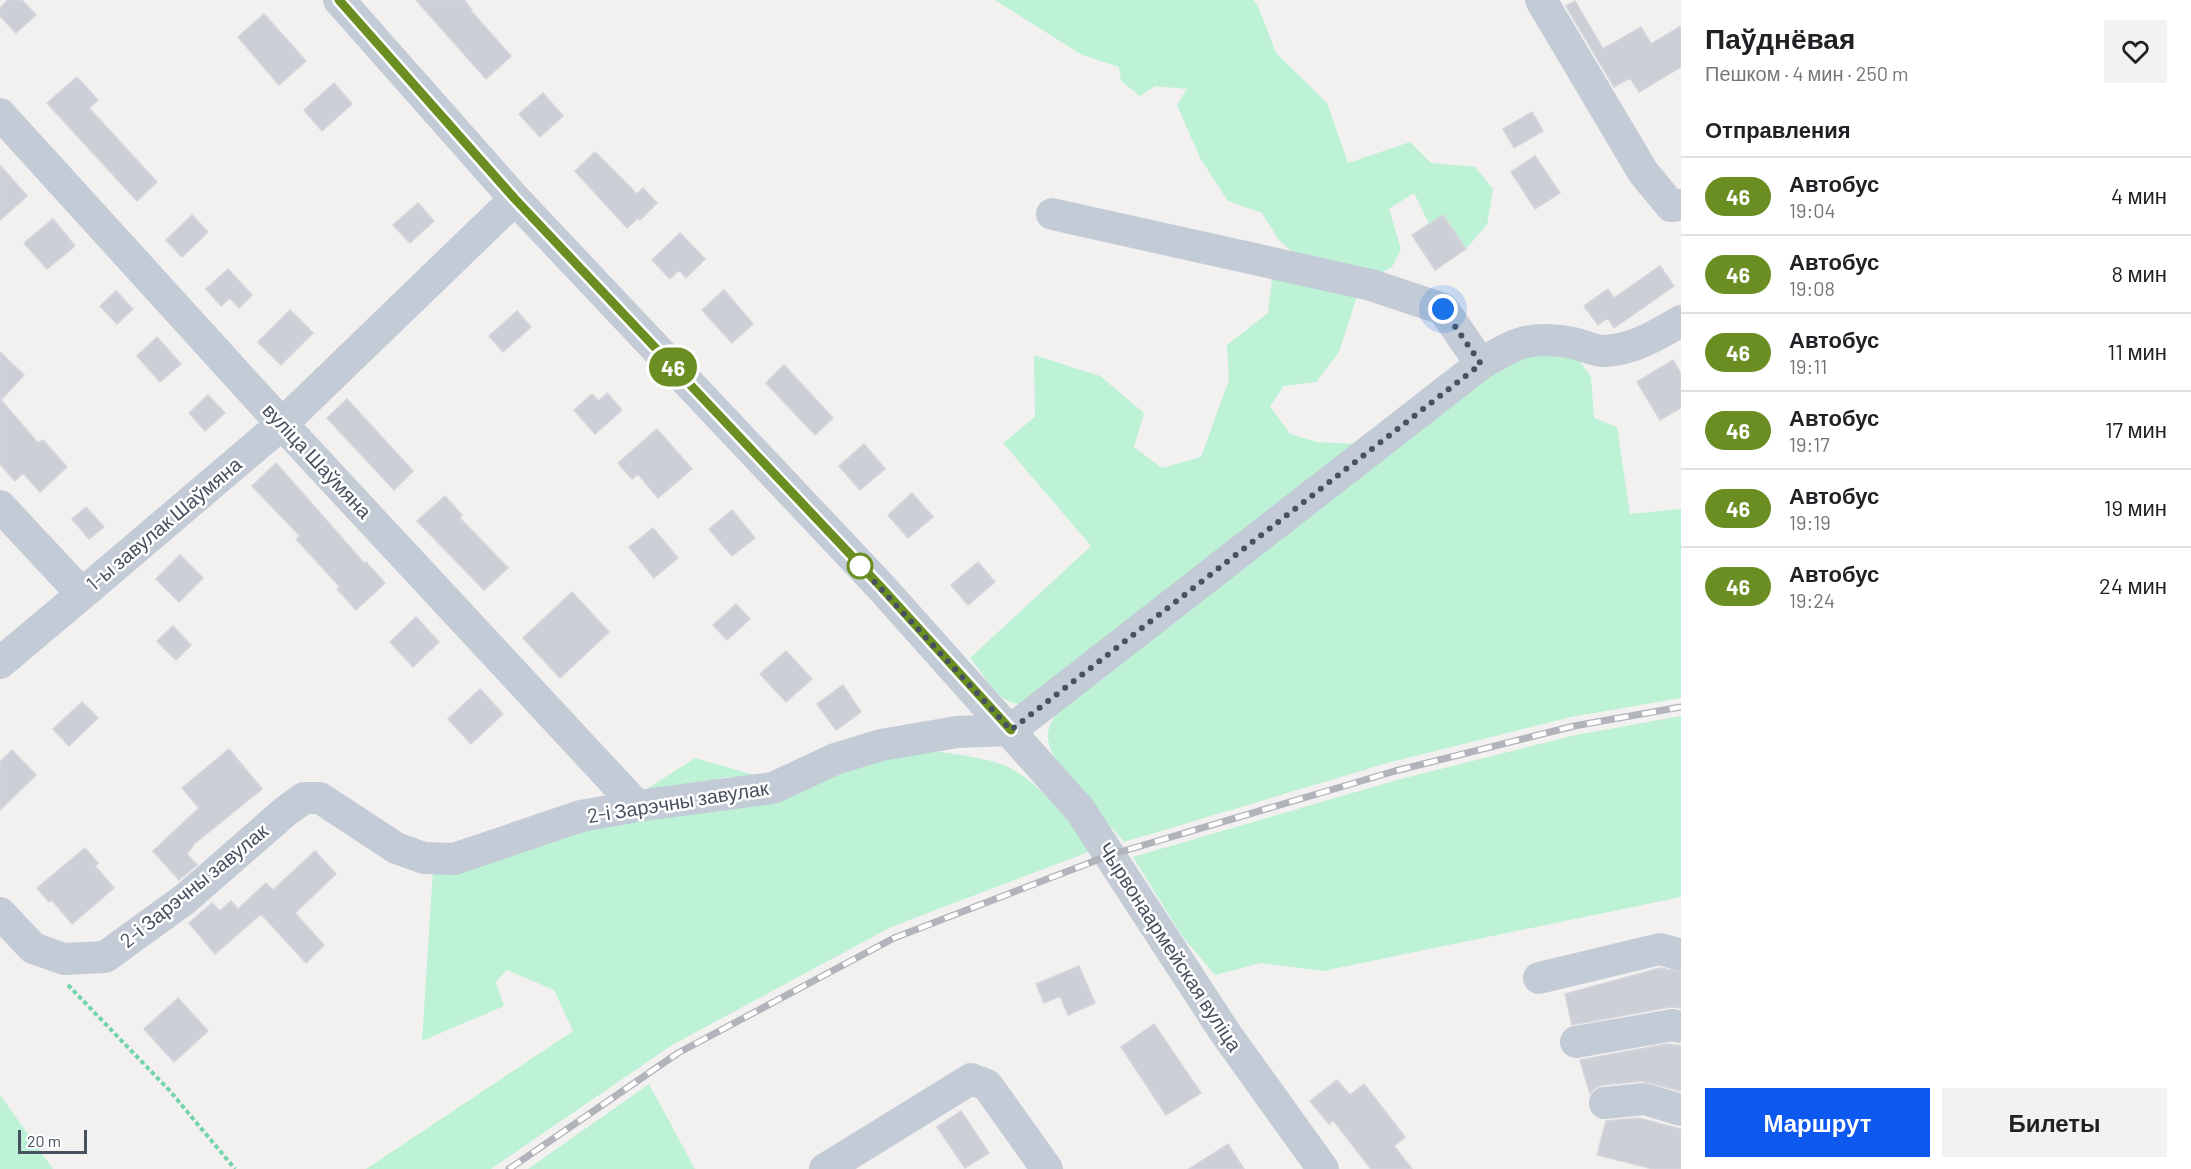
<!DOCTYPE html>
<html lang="ru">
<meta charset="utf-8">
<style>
body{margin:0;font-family:Barlow,sans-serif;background:#f2f2f2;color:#202124;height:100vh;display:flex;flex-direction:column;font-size:22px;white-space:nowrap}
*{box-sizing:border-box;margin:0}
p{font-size:20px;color:#757577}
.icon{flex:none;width:33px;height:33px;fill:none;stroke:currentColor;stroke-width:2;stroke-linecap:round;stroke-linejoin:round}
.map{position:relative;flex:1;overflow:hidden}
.sheet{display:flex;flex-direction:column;background:#fff;width:510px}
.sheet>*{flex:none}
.badge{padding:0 12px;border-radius:20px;font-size:21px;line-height:39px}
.scale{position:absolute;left:18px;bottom:15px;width:69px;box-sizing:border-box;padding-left:6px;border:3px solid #47515f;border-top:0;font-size:16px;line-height:21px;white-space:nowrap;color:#47515f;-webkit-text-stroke:4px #fff;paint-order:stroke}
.you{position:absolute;width:30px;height:30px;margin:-15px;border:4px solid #fff;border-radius:50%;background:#1a73e8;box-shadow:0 0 0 9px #1a73e833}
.map>.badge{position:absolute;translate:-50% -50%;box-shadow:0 0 0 3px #fff}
h2{padding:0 24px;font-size:22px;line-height:54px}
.round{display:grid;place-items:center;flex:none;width:63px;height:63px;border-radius:0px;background:#f2f2f2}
.head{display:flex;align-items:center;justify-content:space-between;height:102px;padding:0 24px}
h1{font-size:28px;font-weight:700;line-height:45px}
.primary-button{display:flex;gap:12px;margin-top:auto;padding:12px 24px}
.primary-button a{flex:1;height:69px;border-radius:0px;background:#0d59f0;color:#fff;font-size:24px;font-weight:700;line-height:69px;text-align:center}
.primary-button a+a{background:#f2f2f2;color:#202124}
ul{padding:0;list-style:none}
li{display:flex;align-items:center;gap:18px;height:78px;padding:0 24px;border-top:2px solid #e0e0e0}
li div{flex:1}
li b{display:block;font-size:22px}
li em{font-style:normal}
li .badge{min-width:66px;font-weight:700;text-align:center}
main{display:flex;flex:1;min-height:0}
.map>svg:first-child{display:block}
.green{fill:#bdf2d7}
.building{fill:#cccfd5;stroke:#d4d5dc;stroke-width:1.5}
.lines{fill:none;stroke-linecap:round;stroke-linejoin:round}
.path{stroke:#72d3ad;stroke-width:4;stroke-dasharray:4.5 3;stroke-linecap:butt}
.minor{stroke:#c3cbd6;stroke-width:32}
.rail-casing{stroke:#b2b4bb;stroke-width:7}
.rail{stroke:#fff;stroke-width:4.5;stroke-dasharray:14;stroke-linecap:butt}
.line-casing{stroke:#fff;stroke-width:14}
.line{stroke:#6b8e23;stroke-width:9}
.walk{stroke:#47515f;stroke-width:6;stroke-dasharray:0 10.8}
.stop-dot{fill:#fff;stroke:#6b8e23;stroke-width:3}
.labels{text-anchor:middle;stroke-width:5;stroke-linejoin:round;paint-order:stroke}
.street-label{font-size:20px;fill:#47515f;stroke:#fff}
</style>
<main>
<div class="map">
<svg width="1681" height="1169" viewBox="0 0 1681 1169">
<rect width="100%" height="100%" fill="#f3f0f0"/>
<!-- green -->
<path class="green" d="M 995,0 L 1253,0 L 1258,6 L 1276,53 L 1327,103 L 1348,163 L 1410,142 L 1431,163 L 1475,167 L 1493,189 L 1487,225 L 1466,249 L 1443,215 L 1429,224 L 1414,193 L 1389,209 L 1401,249 L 1392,267 L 1371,278 L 1306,264 L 1279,240 L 1262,213 L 1228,201 L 1200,158 L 1177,105 L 1187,89 L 1155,86 L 1140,96 L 1121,81 L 1119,67 L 1082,55 Z
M 1273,271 L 1359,290 L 1339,352 L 1316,382 L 1284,386 L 1270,406 L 1290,434 L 1317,442 L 1358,444 L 1019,704 C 995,702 985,674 970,658 L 1091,546 L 1003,443 L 1035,417 L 1034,355 L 1100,376 L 1144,413 L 1134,447 L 1162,468 L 1201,457 L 1229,380 L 1227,345 L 1268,313 Z
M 1521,353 L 1578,359 L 1591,377 L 1594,418 L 1617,427 L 1630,514 L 1681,509 L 1681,698 L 1571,717 L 1391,762 L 1124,842 L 1056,761 C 1041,733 1048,724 1067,701 Z
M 1681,716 L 1681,897 L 1323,971 L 1261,963 L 1215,975 L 1182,936 L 1133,857 L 1397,780 L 1576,735 Z
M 914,749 C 938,752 990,757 1010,768 C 1044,786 1068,821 1091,851 L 891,927 L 672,1045 L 491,1169 L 366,1169 L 573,1031 L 554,990 L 507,970 L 496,982 L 504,1006 L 422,1041 L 433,870 L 583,822 Z
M 695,758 L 772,780 L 726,777 L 655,796 L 647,789 Z
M 649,1084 L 695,1169 L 528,1169 Z
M 0,1095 L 53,1169 L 0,1169 Z"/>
<!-- building -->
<path class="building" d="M 8,0 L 22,0 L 36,15 L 16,33 L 0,16 L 0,8 Z
M 416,0 L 464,0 L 472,10 L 471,11 L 511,56 L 486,79 Z
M 1575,1 L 1603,49 L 1641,27 L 1651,44 L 1681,26 L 1681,67 L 1639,92 L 1630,78 L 1614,87 L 1566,6 Z
M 264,14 L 306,61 L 279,85 L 238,37 Z
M 77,77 L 98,100 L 89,108 L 157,182 L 137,201 L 47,103 Z
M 334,83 L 352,104 L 322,131 L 304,110 Z
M 543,93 L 563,116 L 540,137 L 519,114 Z
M 1532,112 L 1543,131 L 1514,148 L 1503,129 Z
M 595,152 L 637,194 L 643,188 L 657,203 L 640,220 L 638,218 L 627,228 L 575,171 Z
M 1535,156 L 1560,193 L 1535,209 L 1511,172 Z
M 0,165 L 27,196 L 0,220 Z
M 418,203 L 434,221 L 410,243 L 393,225 Z
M 192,215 L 208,232 L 182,257 L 166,240 Z
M 1443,215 L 1466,249 L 1435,270 L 1412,235 Z
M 53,219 L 75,246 L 47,269 L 24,243 Z
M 680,233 L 705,259 L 686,278 L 679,270 L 670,279 L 652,260 Z
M 1660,266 L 1674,286 L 1614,328 L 1608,318 L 1598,325 L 1584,306 L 1608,289 L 1614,298 Z
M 228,269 L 252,295 L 239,308 L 230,298 L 221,306 L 206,289 Z
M 724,290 L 753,324 L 732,343 L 702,310 Z
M 116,291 L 133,309 L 117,324 L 100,306 Z
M 290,310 L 313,333 L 281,365 L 258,342 Z
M 517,311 L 531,327 L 503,352 L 489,336 Z
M 157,337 L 181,364 L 160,382 L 137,356 Z
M 0,352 L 24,375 L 1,400 L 38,443 L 43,440 L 67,467 L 40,492 L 23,473 L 15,481 L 0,464 Z
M 1673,360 L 1681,374 L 1681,408 L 1660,420 L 1637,382 Z
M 784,365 L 833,418 L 815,435 L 766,383 Z
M 607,393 L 622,410 L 595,434 L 574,410 L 592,394 L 599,401 Z
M 208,395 L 225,413 L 205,431 L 189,413 Z
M 347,399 L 413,471 L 394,490 L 327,418 Z
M 657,429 L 692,469 L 658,498 L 638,474 L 632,479 L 618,463 Z
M 864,444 L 885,469 L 860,490 L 839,466 Z
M 276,463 L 365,564 L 366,562 L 385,583 L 356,610 L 337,589 L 340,587 L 296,539 L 300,536 L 252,486 Z
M 912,493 L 933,517 L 908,538 L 888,515 Z
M 445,496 L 462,515 L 460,518 L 508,568 L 484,590 L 417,521 Z
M 86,507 L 104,527 L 89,539 L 72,519 Z
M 732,510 L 755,538 L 732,556 L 709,529 Z
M 653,528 L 678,558 L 654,578 L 629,547 Z
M 180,555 L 203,578 L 179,602 L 156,579 Z
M 978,562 L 995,582 L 968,605 L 951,585 Z
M 572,592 L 609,632 L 560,678 L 523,638 Z
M 736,604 L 750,619 L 727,640 L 713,625 Z
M 416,617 L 439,642 L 413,667 L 390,642 Z
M 173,626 L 191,645 L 176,660 L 157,641 Z
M 786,651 L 812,679 L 786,702 L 760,674 Z
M 843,685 L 861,712 L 836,730 L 817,704 Z
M 480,689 L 503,714 L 471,744 L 448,719 Z
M 82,702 L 98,718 L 69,746 L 53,729 Z
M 229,749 L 262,789 L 194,844 L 187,854 L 197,865 L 179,880 L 153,851 L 199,808 L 182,788 Z
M 12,750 L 36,775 L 0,810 L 0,762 Z
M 85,848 L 98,863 L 95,866 L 114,888 L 72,924 L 52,900 L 49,902 L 37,888 Z
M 315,851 L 336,874 L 295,913 L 324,945 L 306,963 L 261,914 L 215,954 L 189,923 L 212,903 L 220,911 L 231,901 L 238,909 L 266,883 L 273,890 Z
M 1079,966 L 1095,1003 L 1068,1015 L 1060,996 L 1044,1003 L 1036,984 Z
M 1660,968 L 1681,972 L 1681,1008 L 1670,1007 L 1572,1025 L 1565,994 Z
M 178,998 L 208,1031 L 174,1062 L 144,1029 Z
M 1154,1024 L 1201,1093 L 1166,1115 L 1121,1047 Z
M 1667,1044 L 1681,1046 L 1681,1091 L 1642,1081 L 1603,1085 L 1595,1088 L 1590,1094 L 1580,1060 Z
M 1337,1080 L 1350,1095 L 1364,1084 L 1405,1137 L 1394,1146 L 1412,1169 L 1371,1169 L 1333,1120 L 1329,1124 L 1310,1101 Z
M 961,1111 L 989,1153 L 965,1168 L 937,1127 Z
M 1638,1118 L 1681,1129 L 1681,1169 L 1653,1169 L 1597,1155 L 1606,1121 Z
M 1228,1144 L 1244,1169 L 1189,1169 Z"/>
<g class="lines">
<!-- path -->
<path class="path" d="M 68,985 L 170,1091 L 235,1169"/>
<!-- minor -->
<path class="minor" d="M 339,0 L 515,199 L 881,587 L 1080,810 L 1226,1034 L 1323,1169
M 1541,0 L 1643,172 L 1671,206 L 1681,205
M 0,114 L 282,424 L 637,806
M 1052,214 L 1371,285 L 1443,309 L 1481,364
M 0,506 L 82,594 L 282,424 L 515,199
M 0,663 L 82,594
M 1011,730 L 1481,364 C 1517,342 1530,335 1573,343 C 1583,345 1594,351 1604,351 C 1633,350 1657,335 1681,321
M 0,913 L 33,948 L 64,959 L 105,957 L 185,899 L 286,811 L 304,798 L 320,798 L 396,848 L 424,858 L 454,859 L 581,816 L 637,806 L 773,788 L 835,759 L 881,745 L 957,732 L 1011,730
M 1539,978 L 1660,949 L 1681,955
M 1576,1042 L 1673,1025 L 1681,1027
M 1605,1103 L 1644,1099 L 1681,1110
M 825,1169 L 971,1079 L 987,1085 L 1047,1169"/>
<!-- rail casing -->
<g class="rail-casing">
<path id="rail" d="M 509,1169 L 678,1053 L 894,938 L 1110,855 L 1395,771 L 1574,726 L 1681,707"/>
</g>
<!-- rail -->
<use href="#rail" class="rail"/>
</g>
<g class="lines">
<!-- line casing -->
<g class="line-casing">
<path id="line" d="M 339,0 L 515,199 L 881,587 L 1011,730"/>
</g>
<!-- line -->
<use href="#line" class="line"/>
<!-- walk -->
<path class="walk" d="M 860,566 L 1011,730 L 1481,364 L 1443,309"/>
</g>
<!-- markers -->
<circle class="stop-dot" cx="860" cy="566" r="12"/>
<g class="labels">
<!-- street labels -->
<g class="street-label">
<text transform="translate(317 461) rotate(47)" y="7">вуліца Шаўмяна</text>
<text transform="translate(164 524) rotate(-40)" y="7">1-ы завулак Шаўмяна</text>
<text transform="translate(678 802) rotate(-9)" y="7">2-і Зарэчны завулак</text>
<text transform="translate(194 886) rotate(-39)" y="7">2-і Зарэчны завулак</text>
<text transform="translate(1170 947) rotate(57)" y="7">Чырвонаармейская вуліца</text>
</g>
</g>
</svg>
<div class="scale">20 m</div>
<div class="you" style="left:1443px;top:309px"></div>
<b class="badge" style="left:673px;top:367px;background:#6b8e23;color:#fff">46</b>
</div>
<section class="sheet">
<div class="head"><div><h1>Паўднёвая</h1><p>Пешком · 4 мин · 250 m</p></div><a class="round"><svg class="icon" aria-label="heart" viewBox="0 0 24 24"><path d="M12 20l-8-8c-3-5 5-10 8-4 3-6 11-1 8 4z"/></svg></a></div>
<h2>Отправления</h2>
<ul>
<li><span class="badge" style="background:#6b8e23;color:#fff">46</span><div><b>Автобус</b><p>19:04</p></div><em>4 мин</em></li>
<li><span class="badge" style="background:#6b8e23;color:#fff">46</span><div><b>Автобус</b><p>19:08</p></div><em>8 мин</em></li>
<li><span class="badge" style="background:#6b8e23;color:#fff">46</span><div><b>Автобус</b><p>19:11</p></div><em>11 мин</em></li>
<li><span class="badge" style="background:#6b8e23;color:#fff">46</span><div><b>Автобус</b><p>19:17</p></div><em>17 мин</em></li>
<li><span class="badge" style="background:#6b8e23;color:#fff">46</span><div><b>Автобус</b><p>19:19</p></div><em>19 мин</em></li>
<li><span class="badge" style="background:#6b8e23;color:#fff">46</span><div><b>Автобус</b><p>19:24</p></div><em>24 мин</em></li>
</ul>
<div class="primary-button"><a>Маршрут</a><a>Билеты</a></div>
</section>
</main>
